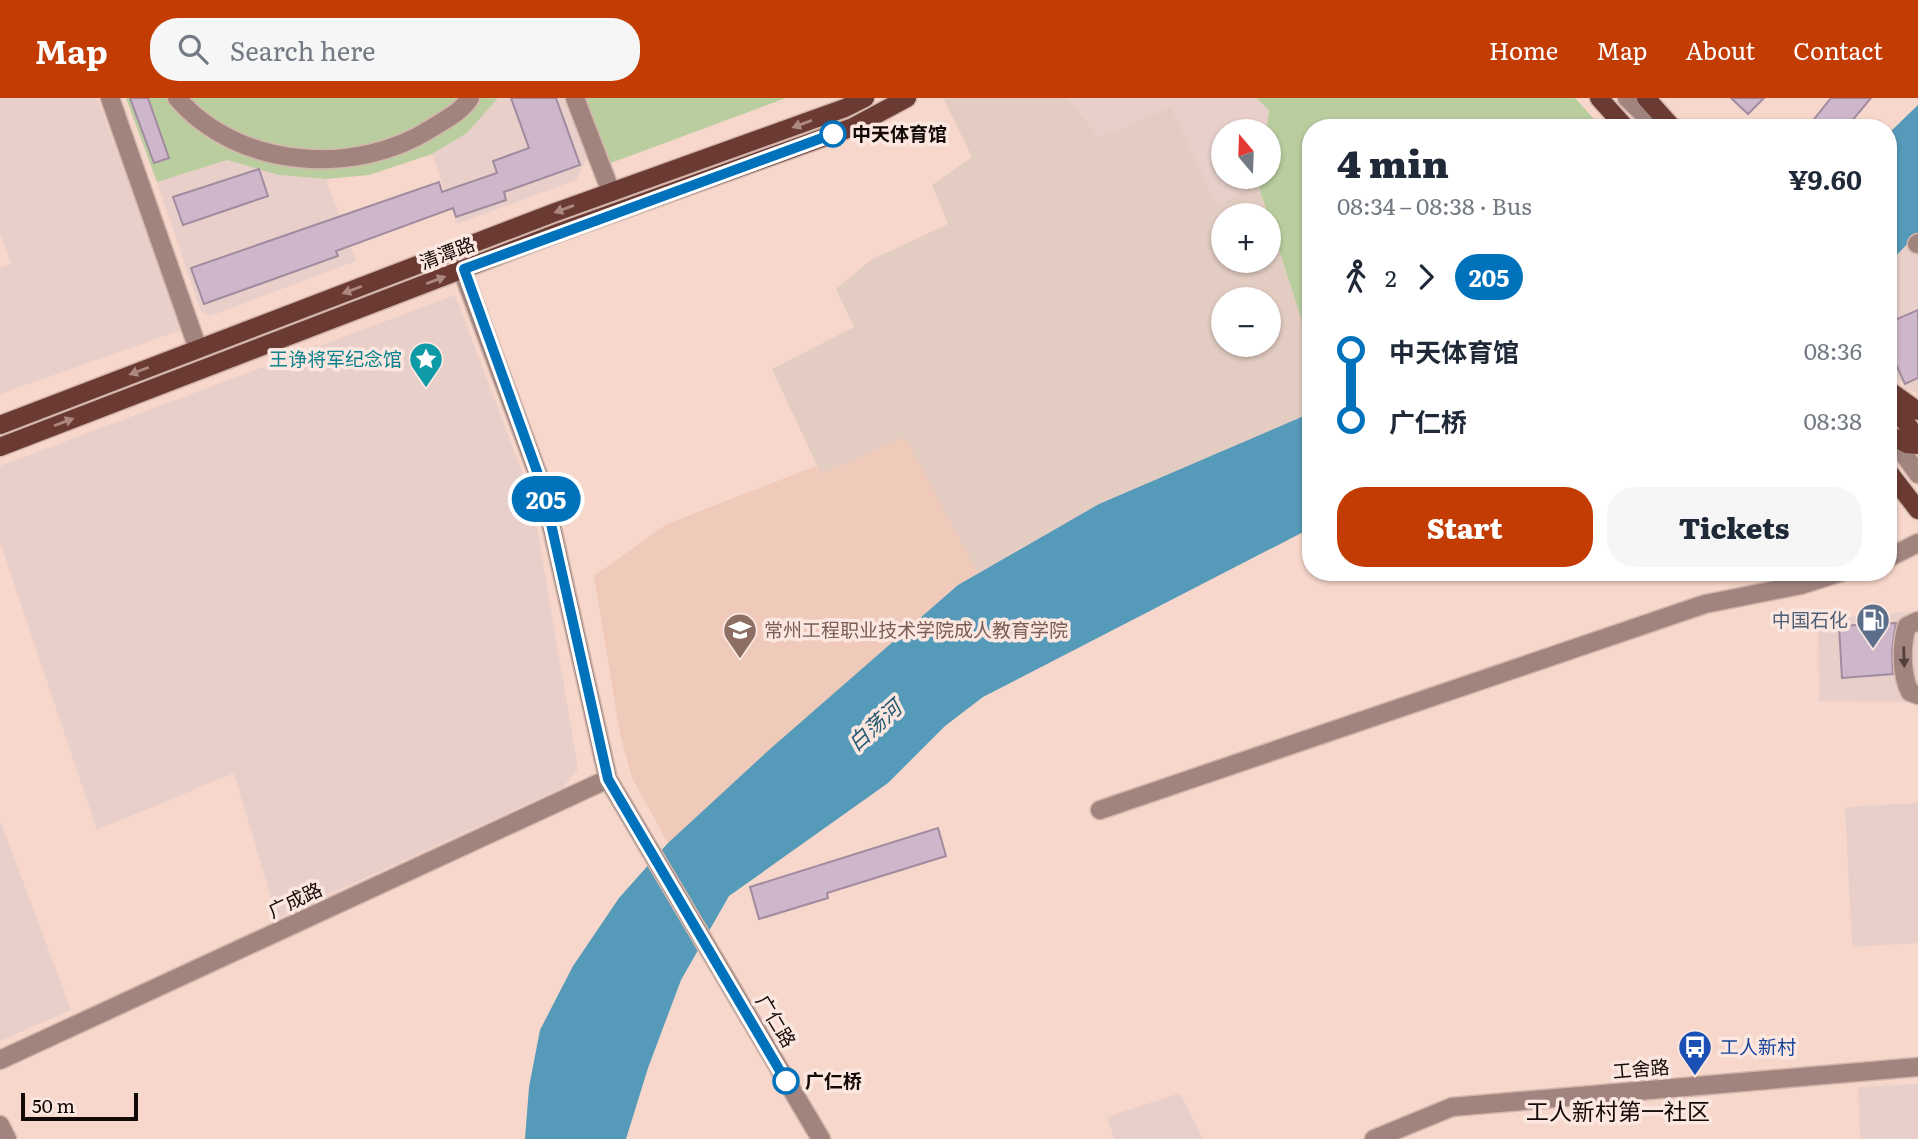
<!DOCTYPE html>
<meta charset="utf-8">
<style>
body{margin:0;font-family:Literata,"Noto Sans SC",serif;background:#f6f6f7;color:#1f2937;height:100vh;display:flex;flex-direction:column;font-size:26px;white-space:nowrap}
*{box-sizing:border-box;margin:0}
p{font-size:23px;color:#747a83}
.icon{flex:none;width:38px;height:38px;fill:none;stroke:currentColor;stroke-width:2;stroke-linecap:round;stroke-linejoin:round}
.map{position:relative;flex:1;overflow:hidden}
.panel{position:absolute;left:1302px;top:21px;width:595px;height:462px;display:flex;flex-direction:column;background:#fff;border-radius:28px;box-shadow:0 2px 5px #0004}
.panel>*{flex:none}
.badge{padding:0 14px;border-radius:23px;font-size:24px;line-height:46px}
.needle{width:46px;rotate:341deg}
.controls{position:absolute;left:1211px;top:21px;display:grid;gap:14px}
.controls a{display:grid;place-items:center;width:70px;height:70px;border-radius:50%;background:#fff;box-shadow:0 2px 5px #0004;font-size:35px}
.scale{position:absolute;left:21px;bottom:18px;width:117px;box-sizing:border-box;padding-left:7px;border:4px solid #130906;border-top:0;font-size:19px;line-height:24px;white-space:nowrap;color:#130906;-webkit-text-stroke:5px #fbe7e0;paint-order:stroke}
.map>.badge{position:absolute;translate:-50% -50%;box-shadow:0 0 0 4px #fff}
.legs{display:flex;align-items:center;gap:10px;height:77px;padding:0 35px;font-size:23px}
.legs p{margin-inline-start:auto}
.summary{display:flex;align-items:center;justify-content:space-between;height:119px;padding:0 35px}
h1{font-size:38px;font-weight:800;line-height:52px}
.action{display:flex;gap:14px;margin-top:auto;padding:14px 35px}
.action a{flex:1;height:80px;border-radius:28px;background:#c33c04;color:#fff;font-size:28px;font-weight:800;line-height:80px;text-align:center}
.action a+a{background:#f6f6f7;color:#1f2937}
ul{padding:0 35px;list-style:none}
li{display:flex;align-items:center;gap:24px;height:70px;font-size:26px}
li i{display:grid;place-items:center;width:10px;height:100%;margin:0 9px;background:currentColor}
li i::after{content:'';width:18px;height:18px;margin:-9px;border:5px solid;border-radius:50%;background:#fff}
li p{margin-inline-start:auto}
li:first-child i{background:linear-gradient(#0000 50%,currentColor 0)}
li:last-child i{background:linear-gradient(currentColor 50%,#0000 0)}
header{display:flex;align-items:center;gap:42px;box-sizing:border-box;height:98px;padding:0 35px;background:#c33c04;color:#fff}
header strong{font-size:33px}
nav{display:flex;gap:38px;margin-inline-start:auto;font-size:24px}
.search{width:490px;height:63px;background:#f6f6f7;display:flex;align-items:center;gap:18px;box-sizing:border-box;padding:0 24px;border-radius:28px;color:#747a83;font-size:26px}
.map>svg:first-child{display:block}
.commercial{fill:#e8cfc9}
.industrial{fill:#e3ccc1;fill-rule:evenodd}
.built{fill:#efc9b9}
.green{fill:#b9cd9f}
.water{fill:#559ab9}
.building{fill:#ceb6cb;stroke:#a18b9f;stroke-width:2}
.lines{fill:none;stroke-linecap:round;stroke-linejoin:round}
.minor-casing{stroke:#d3b6ab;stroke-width:21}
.major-casing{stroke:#d3b6ab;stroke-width:21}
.minor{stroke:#a2847f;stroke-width:18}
.major{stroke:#6b3a33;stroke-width:18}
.oneway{fill:#ac8881}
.oneway2{fill:#53403c}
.line-1-casing{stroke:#fff;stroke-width:16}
.line-1{stroke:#0072bc;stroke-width:10}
.stop-1-dot{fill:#fff;stroke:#0072bc;stroke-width:3.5}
.labels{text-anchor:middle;stroke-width:7;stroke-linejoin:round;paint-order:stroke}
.stop-label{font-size:19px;font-weight:bold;fill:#130906;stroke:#fbe7e0;text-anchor:start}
.street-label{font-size:19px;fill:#130906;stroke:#fbe7e0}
.culture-label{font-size:19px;fill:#0d838f;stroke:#fbe7e0;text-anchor:end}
.service-label{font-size:19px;fill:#4e5e75;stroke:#fbe7e0;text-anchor:end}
.education-label{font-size:19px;fill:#785e54;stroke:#fbe7e0;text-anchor:start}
.transit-label{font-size:19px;fill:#164399;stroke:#fbe7e0;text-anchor:start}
.water-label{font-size:21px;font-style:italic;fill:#245a71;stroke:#fbe7e0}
.quarter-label{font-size:23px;fill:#130906;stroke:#fbe7e0}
</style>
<header>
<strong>Map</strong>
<div class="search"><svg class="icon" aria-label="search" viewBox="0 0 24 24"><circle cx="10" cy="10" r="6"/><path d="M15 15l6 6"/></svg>Search here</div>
<nav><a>Home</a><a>Map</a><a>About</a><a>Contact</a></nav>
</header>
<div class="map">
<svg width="1918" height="1041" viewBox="0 0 1918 1041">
<rect width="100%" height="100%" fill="#f7d7cb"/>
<!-- commercial -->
<path class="commercial" d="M 0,0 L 97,0 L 184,231 L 0,296 L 0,170 L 11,166 L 0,135 Z
M 498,0 L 567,0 L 589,57 L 576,82 L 457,126 L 432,56 L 467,35 Z
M 1066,0 L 1256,0 L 1269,12 L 1266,33 L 1223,33 L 1223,79 L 1259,79 L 1258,86 L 1217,109 L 1171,9 L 1100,39 Z
M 227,62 L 279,77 L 326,81 L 356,163 L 210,218 L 201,214 L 157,84 Z
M 1918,135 L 1918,295 L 1906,291 L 1888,266 L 1888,166 Z
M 455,197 L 532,400 L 578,671 L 562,690 L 277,820 L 234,675 L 97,732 L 0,444 L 0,368 Z
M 1918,513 L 1918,604 L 1819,603 L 1818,522 Z
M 1918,705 L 1918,845 L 1852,849 L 1845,709 Z
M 0,722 L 71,912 L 0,943 Z
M 1918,986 L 1918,1041 L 1860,1041 L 1858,989 Z
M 1180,995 L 1203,1041 L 1114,1041 L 1107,1019 Z"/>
<!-- industrial -->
<path class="industrial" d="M 943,0 L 1066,0 L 1100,39 L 1171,9 L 1217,108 L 1258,86 L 1268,117 L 1223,117 L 1223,163 L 1269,163 L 1269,119 L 1311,251 L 1311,315 L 1099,406 L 978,475 L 905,339 L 821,376 L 772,271 L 854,229 L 836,191 L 871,162 L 948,126 L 932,87 L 972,59 ZM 1223,201 L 1269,201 L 1269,247 L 1223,247 Z"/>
<!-- built -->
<path class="built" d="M 905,339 L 978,475 L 958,487 L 770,651 L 668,745 L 632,680 L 620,636 L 594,478 L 667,426 L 816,368 L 822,376 Z"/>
<!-- green -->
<path class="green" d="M 126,0 L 498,0 L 467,35 L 432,56 L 369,77 L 326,81 L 279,77 L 227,62 L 157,84 Z
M 584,0 L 786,0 L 608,66 Z
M 1256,0 L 1575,0 L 1602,30 L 1311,30 L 1311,251 L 1258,86 L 1259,79 L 1269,79 L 1269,33 L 1266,33 L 1269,12 Z"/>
<!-- water -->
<path class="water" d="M 1918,7 L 1918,135 L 1888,166 L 1888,36 Z
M 1311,315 L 1311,430 L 983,599 L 945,628 L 888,685 L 729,798 L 681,882 L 648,970 L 626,1041 L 525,1041 L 529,989 L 540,932 L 573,868 L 619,800 L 668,745 L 770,651 L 958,487 L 1099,406 Z"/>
<!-- building -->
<path class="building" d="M 130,0 L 148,0 L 169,60 L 154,65 Z
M 511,0 L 556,0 L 580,67 L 504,94 L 506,102 L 456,119 L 453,110 L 336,153 L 338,158 L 204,206 L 191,170 L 439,84 L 442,94 L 497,75 L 493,63 L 529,50 Z
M 1731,0 L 1764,0 L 1748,16 Z
M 1831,0 L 1871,0 L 1846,30 L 1807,30 Z
M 259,71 L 268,98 L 183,127 L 173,99 Z
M 1918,212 L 1918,280 L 1905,286 L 1888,249 L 1888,225 Z
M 1896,525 L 1892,552 L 1893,576 L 1842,580 L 1839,528 Z
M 938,730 L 946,758 L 827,795 L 828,800 L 759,821 L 750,789 Z"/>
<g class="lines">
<!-- minor casing -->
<g class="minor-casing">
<path id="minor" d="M 110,0 L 198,251
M 177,0 C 238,71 356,79 432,30 C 446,21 461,14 470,0
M 575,0 L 611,94
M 1627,0 L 1658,30
M 1917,146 L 1918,145
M 455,153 L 543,390 L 608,681 L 821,1041
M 1888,334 L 1918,376
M 1888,460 L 1918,445
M 1918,523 L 1907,528 C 1901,547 1901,577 1910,594 L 1918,597
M 1100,712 L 1705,506 L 1801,487 L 1842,474
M 0,962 L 608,681
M 0,1027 L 7,1041
M 1374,1041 L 1452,1009 L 1918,969"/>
</g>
<!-- major casing -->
<g class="major-casing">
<path id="major" d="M 1599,0 L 1626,30
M 1646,0 L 1673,30
M 1890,293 L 1918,313
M 1888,301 L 1918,341
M 0,327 L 553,115 L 845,10 L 865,0
M 1888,336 L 1907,346 L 1918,347
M 0,349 L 560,134 L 853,29 L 907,0
M 1888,373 L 1918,412"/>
</g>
<!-- minor -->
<use href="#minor" class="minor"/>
<!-- major -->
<use href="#major" class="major"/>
</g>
<!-- one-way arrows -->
<defs><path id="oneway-solid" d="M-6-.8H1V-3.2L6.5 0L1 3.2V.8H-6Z" transform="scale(1.75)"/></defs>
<g class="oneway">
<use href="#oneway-solid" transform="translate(802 26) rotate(160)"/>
<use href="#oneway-solid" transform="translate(564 111) rotate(160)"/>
<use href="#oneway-solid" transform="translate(436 182) rotate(-21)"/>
<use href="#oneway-solid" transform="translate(352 192) rotate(159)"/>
<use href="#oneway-solid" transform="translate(139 273) rotate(159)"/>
<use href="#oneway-solid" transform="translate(64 324) rotate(-21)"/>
</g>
<use class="oneway2" href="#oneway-solid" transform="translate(1904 559) rotate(88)"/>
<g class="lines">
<!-- line-1 casing -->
<g class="line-1-casing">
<path id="line-1" d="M 786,983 L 608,681 L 543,390 L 464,171 L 833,36"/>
</g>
<!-- line-1 -->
<use href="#line-1" class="line-1"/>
</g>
<!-- icons -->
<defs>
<g id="sight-pin" transform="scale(1.75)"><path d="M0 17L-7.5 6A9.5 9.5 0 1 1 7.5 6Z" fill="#0f9aa8" stroke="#fbe7e0"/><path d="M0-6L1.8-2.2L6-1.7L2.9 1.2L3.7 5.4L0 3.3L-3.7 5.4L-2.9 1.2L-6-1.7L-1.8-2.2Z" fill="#fff"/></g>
<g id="fuel-pin" transform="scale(1.75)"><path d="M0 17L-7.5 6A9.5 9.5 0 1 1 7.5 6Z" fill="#5c6f8a" stroke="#fbe7e0"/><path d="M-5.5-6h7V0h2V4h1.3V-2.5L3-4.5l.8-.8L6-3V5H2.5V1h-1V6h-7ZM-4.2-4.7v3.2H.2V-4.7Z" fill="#fff"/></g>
<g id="school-pin" transform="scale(1.75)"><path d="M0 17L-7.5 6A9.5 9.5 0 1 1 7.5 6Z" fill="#8d6e63" stroke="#fbe7e0"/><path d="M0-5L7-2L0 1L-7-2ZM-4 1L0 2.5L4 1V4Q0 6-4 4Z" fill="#fff"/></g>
<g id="bus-pin" transform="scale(1.75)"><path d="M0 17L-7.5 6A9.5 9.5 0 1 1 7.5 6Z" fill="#1a4fb4" stroke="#fbe7e0"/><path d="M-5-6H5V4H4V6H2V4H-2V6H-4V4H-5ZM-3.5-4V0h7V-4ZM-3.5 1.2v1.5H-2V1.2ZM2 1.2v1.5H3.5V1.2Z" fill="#fff"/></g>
</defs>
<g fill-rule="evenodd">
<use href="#sight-pin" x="426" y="261"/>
<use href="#fuel-pin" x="1873" y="522"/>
<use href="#school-pin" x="740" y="532"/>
<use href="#bus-pin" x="1695" y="949"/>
</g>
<!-- markers -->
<g class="stop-1-dot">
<circle cx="833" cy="36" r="12"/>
<circle cx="786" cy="983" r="12"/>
</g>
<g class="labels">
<!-- stop labels -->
<g class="stop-label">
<text x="852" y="43">中天体育馆</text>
<text x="805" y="990">广仁桥</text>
</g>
<!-- street labels -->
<g class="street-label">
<text transform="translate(447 155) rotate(-21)" y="7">清潭路</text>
<text transform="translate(295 802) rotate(-25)" y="7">广成路</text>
<text transform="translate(776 923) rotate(59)" y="7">广仁路</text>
<text transform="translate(1641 971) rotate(-5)" y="7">工舍路</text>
</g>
<!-- culture labels -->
<g class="culture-label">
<text x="402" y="268">王诤将军纪念馆</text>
</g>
<!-- service labels -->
<g class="service-label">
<text x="1848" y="529">中国石化</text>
</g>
<!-- education labels -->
<g class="education-label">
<text x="764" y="539">常州工程职业技术学院成人教育学院</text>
</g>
<!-- transit labels -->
<g class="transit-label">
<text x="1720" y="956">工人新村</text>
</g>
<!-- water labels -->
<g class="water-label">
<text transform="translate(875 628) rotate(-42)" y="7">白荡河</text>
</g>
<!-- quarter labels -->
<g class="quarter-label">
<text x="1618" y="1022">工人新村第一社区</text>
</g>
</g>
</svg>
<div class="controls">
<a><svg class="needle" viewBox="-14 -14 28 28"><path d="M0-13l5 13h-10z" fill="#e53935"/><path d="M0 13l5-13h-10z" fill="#747a83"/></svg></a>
<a>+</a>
<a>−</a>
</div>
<div class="scale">50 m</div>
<b class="badge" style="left:546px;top:401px;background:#0072bc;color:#fff">205</b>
<section class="panel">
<div class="summary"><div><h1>4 min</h1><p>08:34 – 08:38 · Bus</p></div><b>¥9.60</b></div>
<div class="legs"><svg class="icon" aria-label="walk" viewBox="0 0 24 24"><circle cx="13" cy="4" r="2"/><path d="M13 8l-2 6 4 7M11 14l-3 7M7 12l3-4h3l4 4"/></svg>2<svg class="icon" aria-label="forward" viewBox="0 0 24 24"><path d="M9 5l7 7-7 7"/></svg><b class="badge" style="background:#0072bc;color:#fff">205</b></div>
<ul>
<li><i style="color:#0072bc"></i><b>中天体育馆</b><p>08:36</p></li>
<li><i style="color:#0072bc"></i><b>广仁桥</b><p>08:38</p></li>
</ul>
<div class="action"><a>Start</a><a>Tickets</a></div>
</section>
</div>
